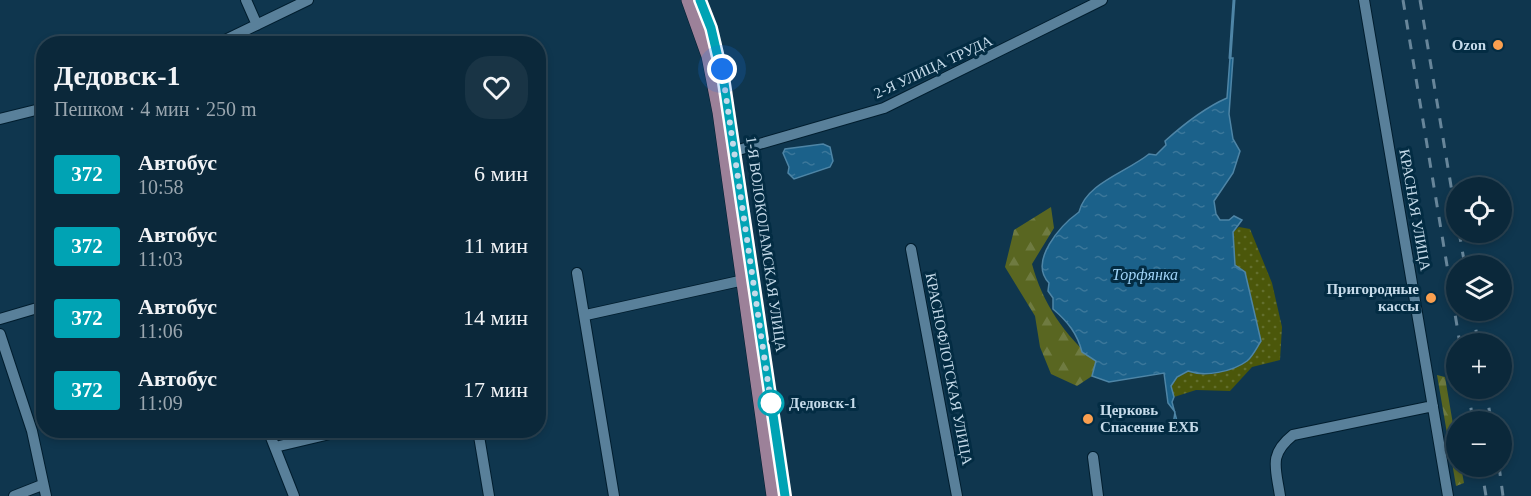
<!DOCTYPE html>
<html lang="ru">
<meta charset="utf-8">
<style>
body{margin:0;font-family:Georgia,serif;background:#193445;color:#f1f3f6;height:100vh;display:flex;flex-direction:column;font-size:22px;white-space:nowrap}
*{box-sizing:border-box;margin:0}
p{font-size:20px;color:#9aa6af}
.icon{flex:none;width:33px;height:33px;fill:none;stroke:currentColor;stroke-width:2;stroke-linecap:round;stroke-linejoin:round}
.map{position:relative;flex:1;overflow:hidden}
.details{position:absolute;left:36px;top:36px;width:510px;height:402px;display:flex;flex-direction:column;background:#0b283a;border-radius:24px;box-shadow:0 3px 9px #0003,0 0 0 2px #2b4454}
.details>*{flex:none}
.badge{padding:0 12px;border-radius:4px;font-size:21px;line-height:39px}
.buttons{position:absolute;left:1446px;top:177px;display:grid;gap:12px}
.buttons a{display:grid;place-items:center;width:66px;height:66px;border-radius:50%;background:#0b283a;box-shadow:0 3px 9px #0003,0 0 0 2px #2b4454;font-size:30px}
.you{position:absolute;width:30px;height:30px;margin:-15px;border:4px solid #fff;border-radius:50%;background:#1a73e8;box-shadow:0 0 0 9px #1a73e833}
.map>.badge{position:absolute;translate:-50% -50%;box-shadow:0 0 0 3px #fff}
.round{display:grid;place-items:center;flex:none;width:63px;height:63px;border-radius:24px;background:#193445}
.summary{display:flex;align-items:center;justify-content:space-between;height:102px;padding:0 18px}
h1{font-size:28px;font-weight:700;line-height:45px}
ul{padding:0;list-style:none}
li{display:flex;align-items:center;gap:18px;height:72px;padding:0 18px}
li div{flex:1}
li b{display:block;font-size:22px}
li em{font-style:normal}
li .badge{min-width:66px;font-weight:700;text-align:center}
.map>svg:first-child{display:block}
.grass{fill:url(#grass-dots)}
.forest{fill:url(#forest-firs)}
.water{fill:url(#water-ripples);stroke:#4e85a6;stroke-width:1.5}
.lines{fill:none;stroke-linecap:round;stroke-linejoin:round}
.stream{stroke:#4e85a6;stroke-width:3}
.street-casing{stroke:#011d2e;stroke-width:12}
.primary-casing{stroke:#011d2e;stroke-width:16}
.street{stroke:#59809a;stroke-width:10}
.primary{stroke:#9c8199;stroke-width:15}
.rail{stroke:#68869a;stroke-width:3;stroke-dasharray:10 10;stroke-linecap:butt}
.line-casing{stroke:#fff;stroke-width:14}
.line{stroke:#00a3b4;stroke-width:9}
.walk{stroke:#c5dae9;stroke-width:6;stroke-dasharray:0 10.8}
.poi-dot{fill:#fa9f4f;stroke:#032c43;stroke-width:2}
.stop-dot{fill:#fff;stroke:#00a3b4;stroke-width:3}
.labels{text-anchor:middle;stroke-width:6;stroke-linejoin:round;paint-order:stroke}
.poi-label{font-size:15px;font-weight:bold;fill:#c5dae9;stroke:#032c43;text-anchor:end}
.street-label{font-size:15px;fill:#c5dae9;stroke:#032c43}
.stop-label{font-size:15px;font-weight:bold;fill:#c5dae9;stroke:#032c43;text-anchor:start}
.water-label{font-size:16px;font-style:italic;fill:#9fd3f7;stroke:#032c43}
</style>
<div class="map">
<svg width="1531" height="496" viewBox="0 0 1531 496">
<defs>
<pattern id="grass-dots" width="8" height="8" patternUnits="userSpaceOnUse" patternTransform="scale(1.5)"><rect width="8" height="8" fill="#4b570a"/><path d="M2 2h.1M6 6h.1" fill="none" stroke="#636f2e" stroke-width="1.8" stroke-linecap="round"/></pattern>
<pattern id="forest-firs" width="22" height="20" patternUnits="userSpaceOnUse" patternTransform="scale(1.5)"><rect width="22" height="20" fill="#596621"/><path d="M5 1l3.5 6h-7zM16 11l3.5 6h-7z" fill="#6f7b41"/></pattern>
<pattern id="water-ripples" width="26" height="14" patternUnits="userSpaceOnUse" patternTransform="scale(1.5)"><rect width="26" height="14" fill="#1b618a"/><path d="M2 4q2-2 4 0t4 0M15 11q2-2 4 0t4 0" fill="none" stroke="#3b779a"/></pattern>
</defs>
<rect width="100%" height="100%" fill="#0f364e"/>
<!-- grass -->
<path class="grass" d="M 1239,227 L 1250,229 L 1272,283 L 1282,327 L 1280,360 L 1252,367 L 1230,391 L 1196,390 L 1174,397 L 1171,386 L 1177,377 L 1188,371 C 1215,382 1243,364 1260,343 L 1245,272 L 1235,265 L 1233,232 Z"/>
<!-- forest -->
<path class="forest" d="M 1051,207 L 1054,228 L 1032,264 C 1042,302 1065,337 1096,361 L 1092,376 L 1077,386 L 1051,374 L 1040,347 L 1035,316 L 1005,267 L 1014,230 Z
M 1437,375 L 1445,377 L 1456,442 L 1456,466 L 1461,467 L 1464,483 L 1456,486 Z"/>
<!-- water -->
<path class="water" d="M 1230,58 L 1233,58 L 1229,114 L 1233,139 L 1240,151 L 1233,173 L 1214,201 L 1216,214 L 1220,220 L 1229,220 L 1234,216 L 1242,220 L 1233,232 L 1235,265 L 1245,272 L 1261,341 C 1257,347 1253,356 1247,361 C 1232,372 1205,377 1188,371 L 1177,377 L 1171,386 L 1174,397 L 1172,402 L 1177,421 L 1173,425 L 1175,412 L 1168,403 L 1164,373 L 1109,382 L 1092,376 L 1096,361 L 1082,352 C 1077,333 1068,322 1053,309 L 1053,298 L 1048,291 L 1049,283 C 1028,261 1061,225 1079,212 C 1086,183 1127,172 1149,154 L 1156,155 L 1166,145 L 1165,141 C 1184,124 1204,108 1227,98 Z
M 823,144 L 830,147 L 833,161 L 830,167 L 794,179 L 788,173 L 789,167 L 783,153 L 785,149 Z"/>
<g class="lines">
<!-- stream -->
<path class="stream" d="M 1230,58 L 1234,0"/>
<!-- street casing -->
<g class="street-casing">
<path id="street" d="M 246,0 L 257,25
M 1364,0 L 1448,496
M 217,44 L 308,0
M 0,119 L 44,108
M 735,151 L 884,108 L 1102,0
M 911,249 L 957,496
M 577,273 L 614,496
M 586,315 L 753,278
M 0,319 L 44,306
M 0,334 L 32,431 L 46,496
M 268,430 L 294,496
M 478,430 L 489,496
M 275,447 L 347,430
M 1093,457 L 1098,496
M 14,496 L 42,485
M 1280,496 C 1276,468 1268,455 1293,435 L 1433,406"/>
</g>
<!-- primary casing -->
<g class="primary-casing">
<path id="primary" d="M 689,0 L 709,56 L 720,112 L 774,496"/>
</g>
<!-- street -->
<use href="#street" class="street"/>
<!-- primary -->
<use href="#primary" class="primary"/>
<!-- rail -->
<path class="rail" d="M 1403,0 L 1460,344
M 1420,0 L 1456,216
M 1459,232 L 1465,266
M 1473,310 L 1478,344
M 1468,388 L 1473,422
M 1486,388 L 1491,422
M 1481,466 L 1486,496
M 1499,466 L 1503,496"/>
</g>
<g class="lines">
<!-- line casing -->
<g class="line-casing">
<path id="line" d="M 700,0 L 711,28 L 724,83 L 785,496"/>
</g>
<!-- line -->
<use href="#line" class="line"/>
<!-- walk -->
<path class="walk" d="M 722,69 L 771,403"/>
</g>
<!-- markers -->
<g class="poi-dot">
<circle cx="1498" cy="45" r="6"/>
<circle cx="1431" cy="298" r="6"/>
<circle cx="1088" cy="419" r="6"/>
</g>
<circle class="stop-dot" cx="771" cy="403" r="12"/>
<g class="labels">
<!-- poi labels -->
<g class="poi-label">
<text x="1486" y="50">Ozon</text>
<text x="1419" y="294">Пригородные<tspan x="1419" dy="17">кассы</tspan></text>
<text x="1100" y="415" text-anchor="start">Церковь<tspan x="1100" dy="17">Спасение ЕХБ</tspan></text>
</g>
<!-- street labels -->
<g class="street-label">
<text transform="translate(933 67) rotate(-25)" y="5">2-Я УЛИЦА ТРУДА</text>
<text transform="translate(1415 210) rotate(80)" y="5">КРАСНАЯ УЛИЦА</text>
<text transform="translate(766 244) rotate(82)" y="5">1-Я ВОЛОКОЛАМСКАЯ УЛИЦА</text>
<text transform="translate(949 369) rotate(79)" y="5">КРАСНОФЛОТСКАЯ УЛИЦА</text>
</g>
<!-- stop labels -->
<g class="stop-label">
<text x="789" y="408">Дедовск-1</text>
</g>
<!-- water labels -->
<g class="water-label">
<text x="1145" y="280">Торфянка</text>
</g>
</g>
</svg>
<div class="buttons">
<a><svg class="icon" aria-label="locate" viewBox="0 0 24 24"><circle cx="12" cy="12" r="6"/><path d="M12 2v4M12 18v4M2 12h4M18 12h4"/></svg></a>
<a><svg class="icon" aria-label="layers" viewBox="0 0 24 24"><path d="M12 4l9 5-9 5-9-5zM3 14l9 5 9-5"/></svg></a>
<a>+</a>
<a>−</a>
</div>
<div class="you" style="left:722px;top:69px"></div>
<section class="details">
<div class="summary"><div><h1>Дедовск-1</h1><p>Пешком · 4 мин · 250 m</p></div><a class="round"><svg class="icon" aria-label="heart" viewBox="0 0 24 24"><path d="M12 20l-8-8c-3-5 5-10 8-4 3-6 11-1 8 4z"/></svg></a></div>
<ul>
<li><span class="badge" style="background:#00a3b4;color:#fff">372</span><div><b>Автобус</b><p>10:58</p></div><em>6 мин</em></li>
<li><span class="badge" style="background:#00a3b4;color:#fff">372</span><div><b>Автобус</b><p>11:03</p></div><em>11 мин</em></li>
<li><span class="badge" style="background:#00a3b4;color:#fff">372</span><div><b>Автобус</b><p>11:06</p></div><em>14 мин</em></li>
<li><span class="badge" style="background:#00a3b4;color:#fff">372</span><div><b>Автобус</b><p>11:09</p></div><em>17 мин</em></li>
</ul>
</section>
</div>
